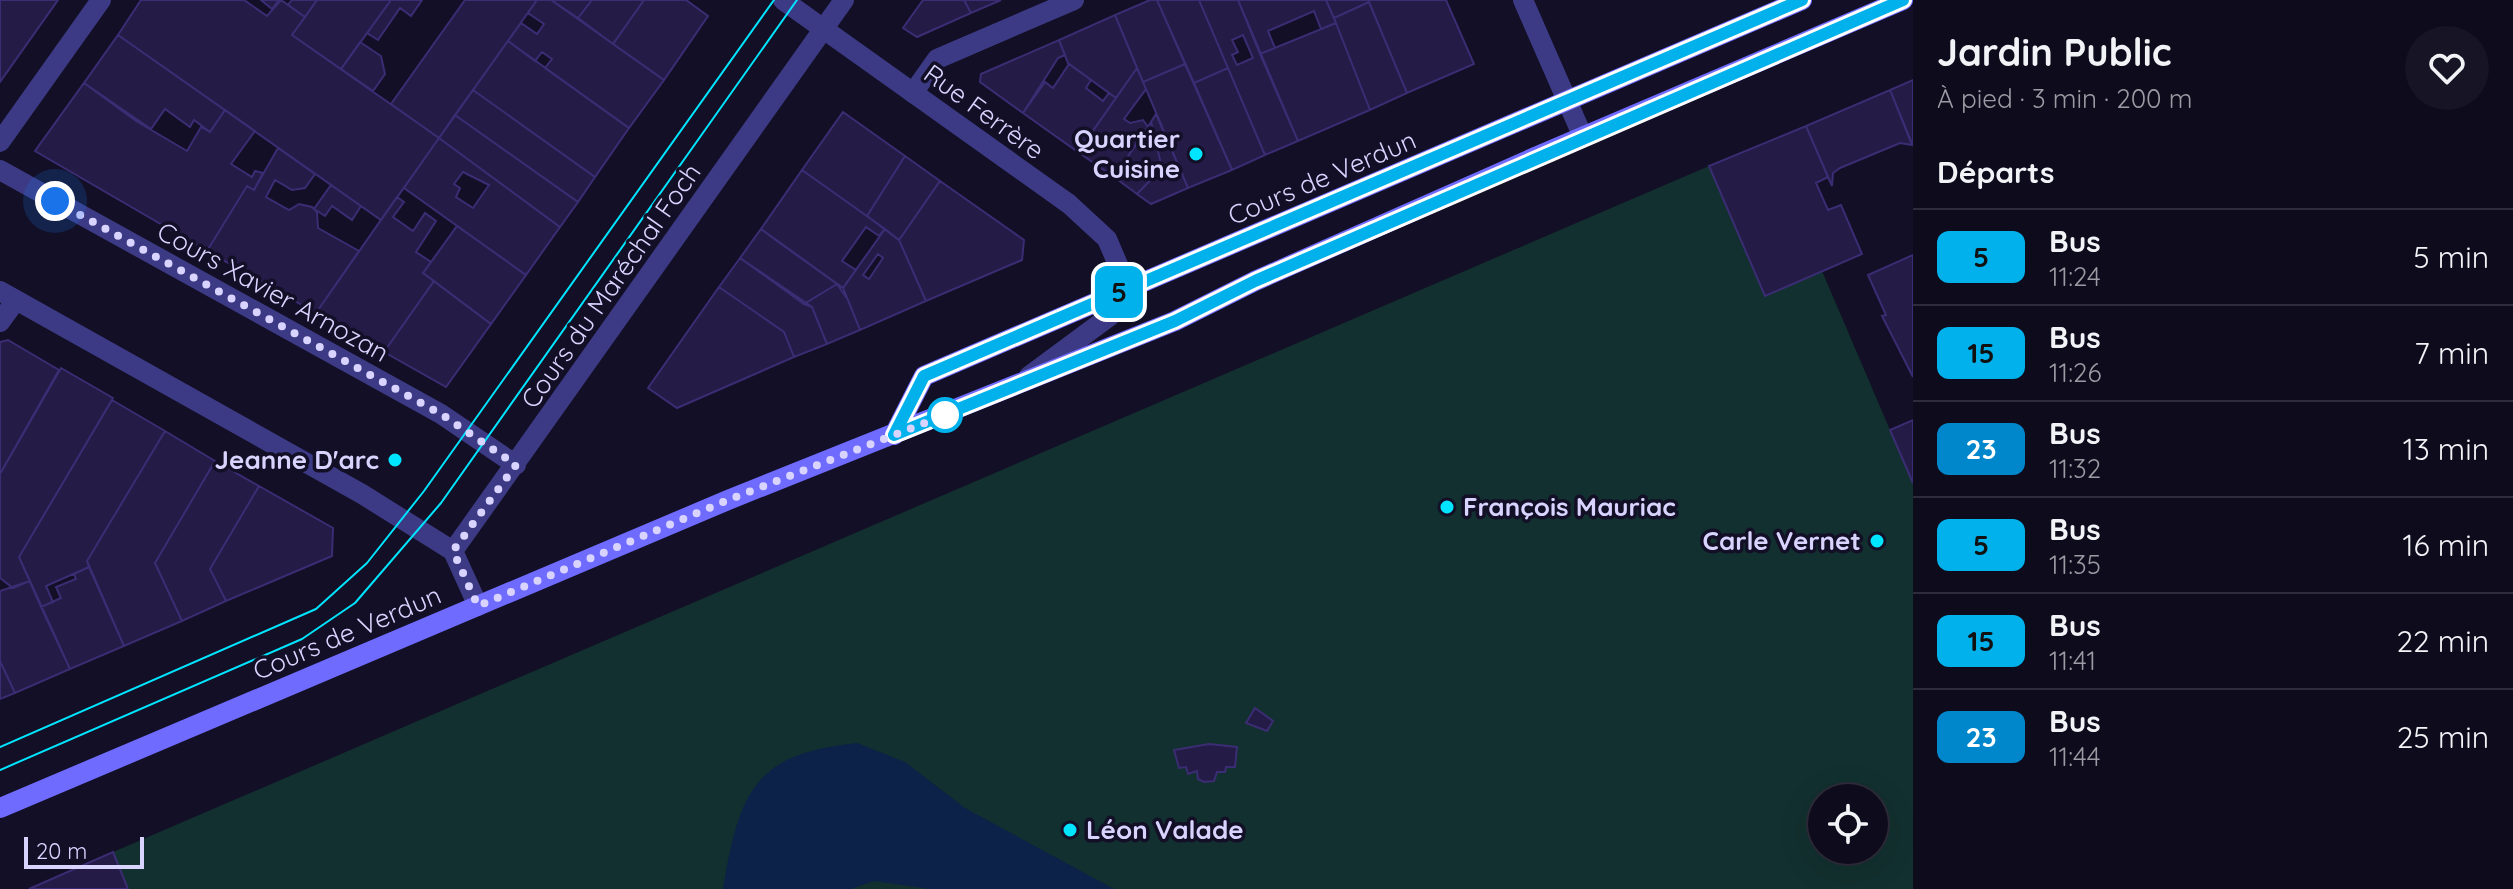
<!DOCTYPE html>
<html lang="fr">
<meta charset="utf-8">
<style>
body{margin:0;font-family:Quicksand,sans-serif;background:#171425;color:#f1f3f6;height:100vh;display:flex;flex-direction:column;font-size:30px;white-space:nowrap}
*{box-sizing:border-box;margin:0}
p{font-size:26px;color:#9b9ba3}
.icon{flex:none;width:44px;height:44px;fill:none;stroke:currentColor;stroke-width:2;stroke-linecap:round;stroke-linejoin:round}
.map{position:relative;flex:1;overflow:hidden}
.sheet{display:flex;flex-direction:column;background:#0e0b1c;width:600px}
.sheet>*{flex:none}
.badge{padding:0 16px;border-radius:12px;font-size:28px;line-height:52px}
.fabs{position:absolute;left:1808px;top:784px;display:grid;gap:16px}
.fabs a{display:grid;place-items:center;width:80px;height:80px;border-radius:50%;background:#0e0b1c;box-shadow:0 8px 32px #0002,0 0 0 2px #2e2b3b;font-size:40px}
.scale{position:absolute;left:24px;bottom:20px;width:120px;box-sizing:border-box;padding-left:8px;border:4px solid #d9d4ff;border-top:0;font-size:22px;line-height:28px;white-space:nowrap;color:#d9d4ff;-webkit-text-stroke:6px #130f26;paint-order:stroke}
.you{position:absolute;width:40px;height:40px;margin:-20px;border:6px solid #fff;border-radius:50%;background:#1a73e8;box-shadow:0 0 0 12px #1a73e833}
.map>.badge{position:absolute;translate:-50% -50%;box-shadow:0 0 0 4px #fff}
h2{padding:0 24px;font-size:30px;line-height:72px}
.round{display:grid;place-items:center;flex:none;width:84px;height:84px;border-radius:42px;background:#171425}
.headline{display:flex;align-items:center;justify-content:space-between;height:136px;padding:0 24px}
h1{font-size:38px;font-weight:700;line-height:60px}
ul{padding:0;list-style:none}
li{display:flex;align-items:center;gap:24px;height:96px;padding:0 24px;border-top:2px solid #2e2b3b}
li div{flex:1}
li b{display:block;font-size:30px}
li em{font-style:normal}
li .badge{min-width:88px;font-weight:700;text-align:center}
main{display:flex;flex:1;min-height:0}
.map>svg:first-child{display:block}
.green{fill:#12302f;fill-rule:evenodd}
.water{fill:#0c2248}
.building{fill:#241b47;stroke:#3b2d73;stroke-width:2;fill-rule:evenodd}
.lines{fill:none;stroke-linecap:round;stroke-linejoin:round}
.minor{stroke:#3d3a85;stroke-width:20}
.tertiary{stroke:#3d3a85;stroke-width:20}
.secondary{stroke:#6f6bff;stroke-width:20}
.tram{stroke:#00e5ff;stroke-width:2}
.line-casing{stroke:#fff;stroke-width:18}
.line{stroke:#00b1eb;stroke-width:12}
.walk{stroke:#d9d4ff;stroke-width:8;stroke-dasharray:0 14.4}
.poi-dot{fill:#00e5ff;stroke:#130f26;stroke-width:3}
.stop-dot{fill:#fff;stroke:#00b1eb;stroke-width:4}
.labels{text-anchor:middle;stroke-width:7;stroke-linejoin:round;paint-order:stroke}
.street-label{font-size:26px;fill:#d9d4ff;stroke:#130f26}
.poi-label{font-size:26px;font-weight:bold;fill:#d9d4ff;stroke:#130f26;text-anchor:end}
</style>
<main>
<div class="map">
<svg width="1913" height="889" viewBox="0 0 1913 889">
<rect width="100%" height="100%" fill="#130f26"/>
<!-- green -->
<path class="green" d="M 1709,166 L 1768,294 L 1822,271 L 1890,430 L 1913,420 L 1913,889 L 128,889 L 113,852 ZM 1822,798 L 1874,798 L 1874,850 L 1822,850 Z"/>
<!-- water -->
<path class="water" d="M 857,743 L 905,762 L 965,808 L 1114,889 L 930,889 L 874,881 L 851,889 L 723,889 C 739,794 753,753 857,743 Z"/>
<!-- building -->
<path class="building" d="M 0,0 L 58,0 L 0,82 Z
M 141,0 L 244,0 L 267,16 L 281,0 L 305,17 L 292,35 L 439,138 L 381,220 L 118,35 Z
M 261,0 L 279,0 L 272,9 Z
M 292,0 L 317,0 L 305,17 L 288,5 Z
M 317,0 L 391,0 L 341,69 L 292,35 Z
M 391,0 L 422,0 L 411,16 L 400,8 L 378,40 L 367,33 Z
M 465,0 L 537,0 L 439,138 L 391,104 Z
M 537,0 L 551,0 L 664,80 L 629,128 L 545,68 L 552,59 L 542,52 L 535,61 L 508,41 L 521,23 L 537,34 L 544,24 L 528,13 Z
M 551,0 L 592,0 L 578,18 Z
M 592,0 L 644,0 L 613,44 L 578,18 Z
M 644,0 L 686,0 L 708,16 L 664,80 L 613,44 Z
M 923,0 L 964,0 L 971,13 L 917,37 L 903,28 Z
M 964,0 L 1001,0 L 971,13 Z
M 1150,0 L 1157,0 L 1185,64 L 1143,82 L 1115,15 Z
M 1157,0 L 1199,0 L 1228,68 L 1194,83 Z
M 1199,0 L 1238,0 L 1298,141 L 1265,155 ZM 1243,35 L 1253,58 L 1237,65 L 1232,55 L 1238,52 L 1232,40 Z
M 1238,0 L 1326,0 L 1336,23 L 1321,29 L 1314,11 L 1268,31 L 1275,48 L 1260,54 Z
M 1326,0 L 1368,0 L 1369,2 L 1334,18 Z
M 1368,0 L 1446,0 L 1474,64 L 1407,93 Z
M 1369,2 L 1407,93 L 1370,110 L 1334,18 Z
M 1115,15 L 1137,68 L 1116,98 L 1068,63 L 1059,40 Z
M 1336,23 L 1370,110 L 1298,141 L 1260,54 Z
M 118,35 L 225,110 L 210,132 L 194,120 L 190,127 L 165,109 L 151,129 L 84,83 Z
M 1059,40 L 1065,55 L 1058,58 L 1023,113 L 980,82 L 981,74 Z
M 508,41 L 629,128 L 595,177 L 473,90 Z
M 360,42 L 381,56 L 385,74 L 373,91 L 341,69 Z
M 1069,64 L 1091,80 L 1086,88 L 1103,101 L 1109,93 L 1116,98 L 1078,152 L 1023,113 L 1045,82 L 1053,88 Z
M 1185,64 L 1232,170 L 1188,188 L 1143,82 Z
M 1137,68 L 1146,89 L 1124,119 L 1130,123 L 1143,120 L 1148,127 L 1114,177 L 1078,152 Z
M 1228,68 L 1265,155 L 1232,170 L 1194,83 Z
M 1913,80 L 1913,146 L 1890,90 Z
M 84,83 L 136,121 L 187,151 L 201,127 L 210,132 L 225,110 L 255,131 L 231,164 L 252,177 L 255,171 L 263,173 L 254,190 L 247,186 L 207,251 L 35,151 Z
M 473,90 L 595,177 L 578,202 L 455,115 Z
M 1890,90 L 1912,145 L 1900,143 L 1840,168 L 1833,173 L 1832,186 L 1806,126 Z
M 843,112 L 905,156 L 867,216 L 802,170 Z
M 1156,114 L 1188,188 L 1151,204 L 1137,194 L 1162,168 L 1151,122 Z
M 455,115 L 578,202 L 560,227 L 439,138 Z
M 1151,122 L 1162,168 L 1137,194 L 1114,177 Z
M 1806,126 L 1828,177 L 1816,183 L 1828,210 L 1841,205 L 1862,254 L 1765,296 L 1709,166 Z
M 439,138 L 560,227 L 526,275 L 404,188 ZM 463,172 L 489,185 L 473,208 L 456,197 L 460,188 L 454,184 Z
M 278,148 L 315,174 L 305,188 L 292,190 L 275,180 L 266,197 L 289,210 L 299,204 L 312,207 L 317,212 L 318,228 L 359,251 L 316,313 L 207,251 L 247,186 L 254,190 Z
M 905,156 L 940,181 L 899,240 L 867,216 Z
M 802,170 L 885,229 L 879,236 L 866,227 L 842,261 L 856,270 L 843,288 L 761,229 Z
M 940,181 L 1024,240 L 1022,260 L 926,301 L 899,240 Z
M 331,185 L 361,206 L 352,220 L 332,206 L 325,216 L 314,209 Z
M 397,197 L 404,202 L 393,217 L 413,231 L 425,213 L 436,221 L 416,252 L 431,262 L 423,273 L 434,281 L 384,352 L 316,313 Z
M 457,226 L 526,275 L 491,324 L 423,273 Z
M 761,229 L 777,241 L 837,284 L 804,304 L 740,258 Z
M 885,229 L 899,240 L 926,301 L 860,330 L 843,288 ZM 878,254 L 883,258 L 869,279 L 863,275 Z
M 1913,255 L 1913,377 L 1882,316 L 1886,315 L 1868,275 Z
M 740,258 L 812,307 L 827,344 L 794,357 L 784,332 L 719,287 Z
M 434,281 L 491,324 L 446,387 L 384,352 Z
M 837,284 L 848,300 L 860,330 L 827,344 L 812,307 L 804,304 Z
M 719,287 L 784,332 L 794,357 L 677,408 L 648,388 Z
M 8,340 L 59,370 L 0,474 L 0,342 Z
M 61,368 L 113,398 L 19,557 L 30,581 L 13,588 L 0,578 L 0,474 Z
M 112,400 L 165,431 L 87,561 L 89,567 L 46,586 L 53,602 L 41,607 L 19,557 Z
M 1913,420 L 1913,483 L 1890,430 Z
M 165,431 L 215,461 L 155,563 L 182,621 L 124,646 L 87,561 Z
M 215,461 L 259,486 L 210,569 L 226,601 L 182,621 L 155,563 Z
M 259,486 L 333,528 L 332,556 L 226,601 L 210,569 Z
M 89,567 L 124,646 L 70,669 L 41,607 L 61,598 L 56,587 L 76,579 L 74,574 Z
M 30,581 L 70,669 L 15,693 L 0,661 L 0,591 Z
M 0,661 L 15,693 L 0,699 Z
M 1255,708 L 1273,721 L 1267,731 L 1246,723 Z
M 1209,744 L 1237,747 L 1235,767 L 1226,767 L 1225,772 L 1217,772 L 1214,781 L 1204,782 L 1198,779 L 1197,771 L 1188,774 L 1186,767 L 1179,768 L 1174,750 Z
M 113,852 L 128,889 L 29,889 Z"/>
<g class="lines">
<!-- minor -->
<path class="minor" d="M 1523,0 L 1583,137
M 913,93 L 937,59 L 1074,0
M 0,142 L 101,0
M 0,170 L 441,414 L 516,465
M 0,291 L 362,494 L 453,551
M 0,322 L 16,300
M 453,551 L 844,0
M 453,551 L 478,606"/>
<!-- tertiary -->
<path class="tertiary" d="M 783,0 L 1069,204 L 1107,239 L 1128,288 L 1126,299 L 1110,316 L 1029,376"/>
<!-- secondary -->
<path class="secondary" d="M 894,435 L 924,376 L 1802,0
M 0,808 L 728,500 L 1175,321 L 1255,281 L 1533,158 L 1903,0"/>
<!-- tram -->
<path class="tram" d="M 0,747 L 316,609 L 367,563 L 424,491 L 774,0
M 0,770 L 302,639 L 355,603 L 441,503 L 797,0"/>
</g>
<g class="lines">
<!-- line casing -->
<g class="line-casing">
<path id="line" d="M 1802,0 L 924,376 L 894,435 L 1175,321 L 1255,281 L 1903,0"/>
</g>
<!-- line -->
<use href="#line" class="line"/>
<!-- walk -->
<path class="walk" d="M 55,201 L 441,414 L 516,465 L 453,551 L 478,606 L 728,500 L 945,415"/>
</g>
<!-- markers -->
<g class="poi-dot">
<circle cx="1196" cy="154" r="8"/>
<circle cx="395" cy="460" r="8"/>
<circle cx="1447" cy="507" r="8"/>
<circle cx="1877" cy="541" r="8"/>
<circle cx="1070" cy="830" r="8"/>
</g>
<circle class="stop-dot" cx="945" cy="415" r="16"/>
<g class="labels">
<!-- street labels -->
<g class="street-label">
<text transform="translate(984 112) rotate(36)" y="9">Rue Ferrère</text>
<text transform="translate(1322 178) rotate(-23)" y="9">Cours de Verdun</text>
<text transform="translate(611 286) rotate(-55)" y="9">Cours du Maréchal Foch</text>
<text transform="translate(273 292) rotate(29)" y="9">Cours Xavier Arnozan</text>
<text transform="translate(347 633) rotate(-23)" y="9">Cours de Verdun</text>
</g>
<!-- poi labels -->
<g class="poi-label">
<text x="1180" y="148">Quartier<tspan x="1180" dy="30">Cuisine</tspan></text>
<text x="379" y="469">Jeanne D'arc</text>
<text x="1463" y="516" text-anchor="start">François Mauriac</text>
<text x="1861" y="550">Carle Vernet</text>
<text x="1086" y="839" text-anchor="start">Léon Valade</text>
</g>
</g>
</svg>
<div class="fabs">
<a><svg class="icon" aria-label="locate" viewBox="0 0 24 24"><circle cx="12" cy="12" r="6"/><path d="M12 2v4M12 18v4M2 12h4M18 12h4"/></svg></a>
</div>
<div class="scale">20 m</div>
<div class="you" style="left:55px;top:201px"></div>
<b class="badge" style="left:1119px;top:292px;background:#00b1eb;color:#111">5</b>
</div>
<section class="sheet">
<div class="headline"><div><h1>Jardin Public</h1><p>À pied · 3 min · 200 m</p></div><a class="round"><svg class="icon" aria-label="heart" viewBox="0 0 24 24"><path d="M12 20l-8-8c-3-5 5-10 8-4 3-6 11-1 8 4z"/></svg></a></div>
<h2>Départs</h2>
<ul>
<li><span class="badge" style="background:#00b1eb;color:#111">5</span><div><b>Bus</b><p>11:24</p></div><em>5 min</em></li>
<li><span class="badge" style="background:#00b1eb;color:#111">15</span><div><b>Bus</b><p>11:26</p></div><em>7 min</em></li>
<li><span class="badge" style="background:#0086cb;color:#fff">23</span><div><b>Bus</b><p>11:32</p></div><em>13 min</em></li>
<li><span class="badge" style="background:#00b1eb;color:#111">5</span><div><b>Bus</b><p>11:35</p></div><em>16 min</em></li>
<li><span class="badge" style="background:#00b1eb;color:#111">15</span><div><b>Bus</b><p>11:41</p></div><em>22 min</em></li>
<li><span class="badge" style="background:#0086cb;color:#fff">23</span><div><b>Bus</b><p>11:44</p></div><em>25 min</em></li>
</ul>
</section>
</main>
